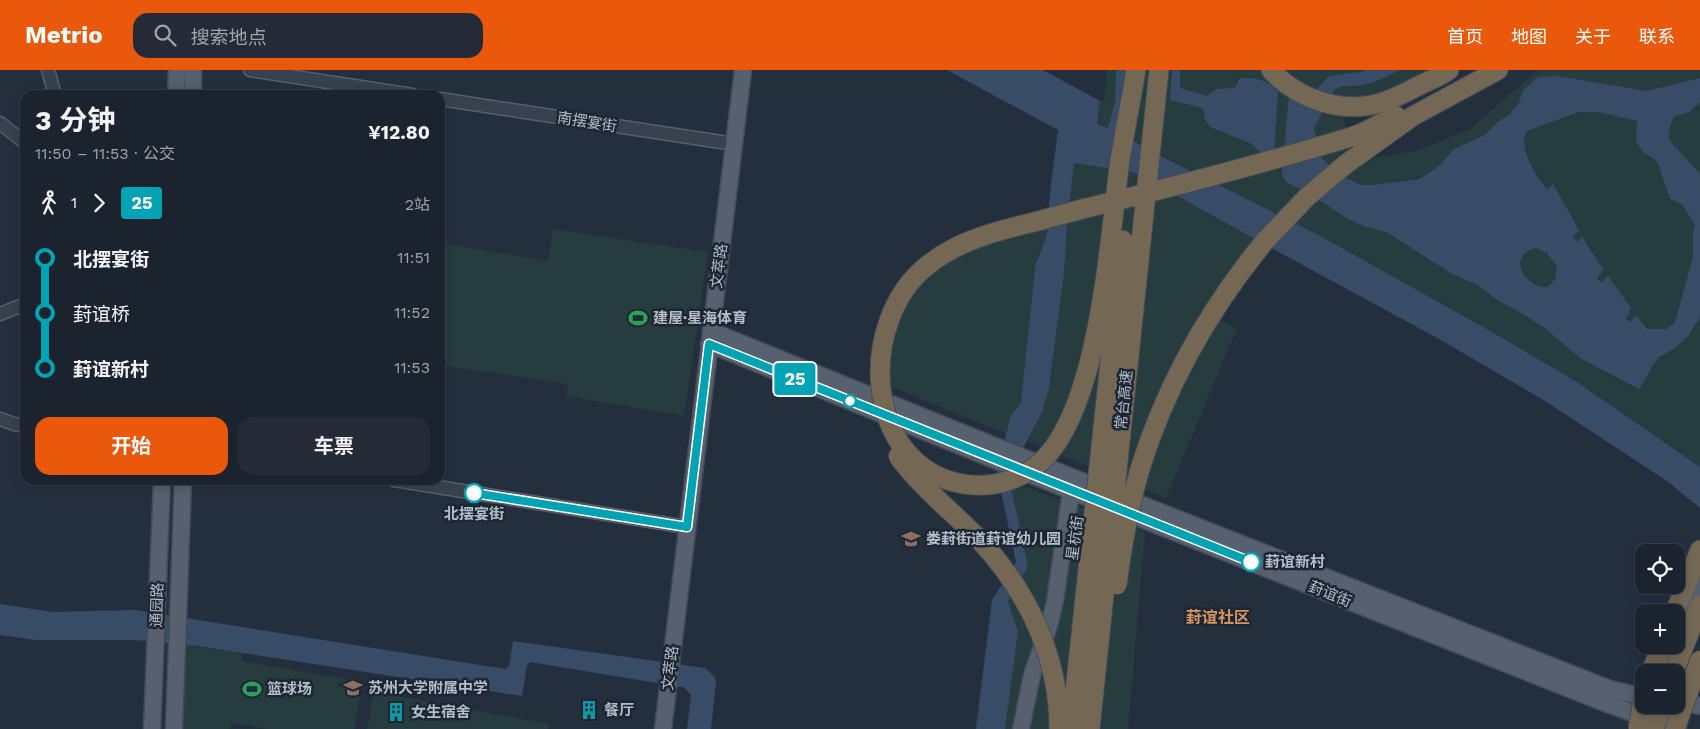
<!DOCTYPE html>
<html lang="zh">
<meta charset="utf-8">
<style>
body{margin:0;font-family:"Work Sans","Noto Sans SC",sans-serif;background:#242b36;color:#f1f3f6;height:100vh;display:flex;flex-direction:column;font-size:19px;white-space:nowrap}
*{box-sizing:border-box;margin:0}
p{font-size:16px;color:#a0a4aa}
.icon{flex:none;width:28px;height:28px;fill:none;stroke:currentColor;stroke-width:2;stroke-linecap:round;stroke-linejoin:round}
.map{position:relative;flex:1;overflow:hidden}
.drawer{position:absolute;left:20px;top:20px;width:425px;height:395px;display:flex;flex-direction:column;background:#1b232e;border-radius:15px;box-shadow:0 2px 12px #0003,0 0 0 1px #39404a}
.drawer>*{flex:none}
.badge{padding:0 10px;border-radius:4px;font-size:18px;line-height:32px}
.fabs{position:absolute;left:1635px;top:474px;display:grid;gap:10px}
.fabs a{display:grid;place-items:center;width:50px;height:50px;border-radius:10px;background:#1b232e;box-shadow:0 2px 12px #0003,0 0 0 1px #39404a;font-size:25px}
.map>.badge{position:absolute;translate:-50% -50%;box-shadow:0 0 0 2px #fff}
.legs{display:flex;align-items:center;gap:8px;height:55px;padding:0 15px;font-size:16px}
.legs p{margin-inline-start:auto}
.head{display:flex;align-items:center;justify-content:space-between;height:85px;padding:0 15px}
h1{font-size:28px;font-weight:700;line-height:38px}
.primary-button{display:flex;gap:10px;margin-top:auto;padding:10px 15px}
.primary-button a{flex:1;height:58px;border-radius:15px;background:#ea580c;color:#fff;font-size:20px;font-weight:700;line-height:58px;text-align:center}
.primary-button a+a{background:#242b36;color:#f1f3f6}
ul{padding:0 15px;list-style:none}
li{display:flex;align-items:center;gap:18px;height:55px;font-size:19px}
li i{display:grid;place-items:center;width:8px;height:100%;margin:0 6px;background:currentColor}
li i::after{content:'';width:12px;height:12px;margin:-6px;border:4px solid;border-radius:50%;background:#1b232e}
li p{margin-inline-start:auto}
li:first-child i{background:linear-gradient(#0000 50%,currentColor 0)}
li:last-child i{background:linear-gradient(currentColor 50%,#0000 0)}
header{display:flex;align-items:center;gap:30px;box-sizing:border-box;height:70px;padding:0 25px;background:#ea580c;color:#fff}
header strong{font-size:24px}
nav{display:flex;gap:28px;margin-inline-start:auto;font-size:18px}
.search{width:350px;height:45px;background:#242b36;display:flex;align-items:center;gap:12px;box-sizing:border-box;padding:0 18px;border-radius:15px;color:#a0a4aa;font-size:19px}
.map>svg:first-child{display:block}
.green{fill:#263c3f}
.water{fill:#394c67;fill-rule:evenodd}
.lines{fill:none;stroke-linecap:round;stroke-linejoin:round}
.minor-casing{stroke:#565f6c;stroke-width:15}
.major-casing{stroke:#414a57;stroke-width:19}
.highway-casing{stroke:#434c59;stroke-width:21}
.minor{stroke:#38414e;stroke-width:12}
.major{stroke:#56606e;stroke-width:16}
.highway{stroke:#746855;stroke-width:19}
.highway-bridge-casing{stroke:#434c59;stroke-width:21;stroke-linecap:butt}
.highway-bridge{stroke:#746855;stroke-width:19}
.line-1-casing{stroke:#fff;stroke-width:11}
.line-1{stroke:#00a3b4;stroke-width:8}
.stop-1-dot{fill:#fff;stroke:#00a3b4;stroke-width:2.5}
.labels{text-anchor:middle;stroke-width:5;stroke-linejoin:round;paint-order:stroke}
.street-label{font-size:15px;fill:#b4bcc9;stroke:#1d2633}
.poi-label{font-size:15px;font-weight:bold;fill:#b4bcc9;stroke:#1d2633;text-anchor:start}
.stop-label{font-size:15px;font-weight:bold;fill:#b4bcc9;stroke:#1d2633}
.neighbourhood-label{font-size:16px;font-weight:bold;fill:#d59563;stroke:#1d2633}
</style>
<header>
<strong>Metrio</strong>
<div class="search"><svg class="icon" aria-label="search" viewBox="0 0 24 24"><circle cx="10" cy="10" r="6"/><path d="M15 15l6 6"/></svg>搜索地点</div>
<nav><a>首页</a><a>地图</a><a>关于</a><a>联系</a></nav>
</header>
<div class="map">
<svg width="1700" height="659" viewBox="0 0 1700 659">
<rect width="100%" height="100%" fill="#242f3e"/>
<!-- green -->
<path class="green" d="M 1107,0 L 1435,0 L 1394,24 L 1351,28 L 1344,51 L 1363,89 L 1416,81 L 1472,58 L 1537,0 L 1700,0 L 1700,397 L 1577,312 L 1499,266 L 1255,134 L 1124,65 L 1097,54 L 1100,31 L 1104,31 Z
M 1074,93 L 1136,103 L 1253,168 L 1214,248 L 1237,258 L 1166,428 L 1027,371 C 1039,348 1049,325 1052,299 C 1054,286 1054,274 1056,261 C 1064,205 1067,149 1074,93 Z
M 1048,156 L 1047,165 L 1035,197 L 1021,332 C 1012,341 1009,352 1007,364 L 889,316 C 886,299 888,279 893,263 C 900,240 927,205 948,191 C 978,173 1014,165 1048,156 Z
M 553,159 L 708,182 L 684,346 L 566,326 L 568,314 L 440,295 L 440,173 L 548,191 Z
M 1010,411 L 1145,462 L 1128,659 L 1005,659 L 1018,562 L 1008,531 L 1028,496 Z
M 182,574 L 243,583 L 242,591 L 362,612 L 354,659 L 267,659 L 231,653 L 230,659 L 179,659 Z
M 374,622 L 549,654 L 548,659 L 367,659 Z"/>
<!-- water -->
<path class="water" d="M 947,0 L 1043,0 L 1100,31 L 1097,54 L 1108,58 L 1115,33 L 1116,0 L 1135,0 L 1124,66 L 1163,87 L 1322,167 L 1499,266 L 1577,312 L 1700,397 L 1700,438 L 1667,411 L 1545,331 L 1441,270 L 1253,168 L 1136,103 L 1074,93 L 1067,154 L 1064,203 L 1049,318 L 1042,342 L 1025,375 L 1010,412 L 1028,496 L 1008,531 L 1018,562 L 1005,659 L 976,659 L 992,530 L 1016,492 L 997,402 L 1011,345 L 1021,332 L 1035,197 L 1047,164 L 1050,122 L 1058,60 Z
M 1172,0 L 1180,0 L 1180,18 L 1207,26 L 1216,19 L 1235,18 L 1239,9 C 1249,5 1274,12 1278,22 L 1274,83 L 1265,87 L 1252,74 L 1210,57 L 1205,49 L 1203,38 L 1170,30 Z
M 1367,0 L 1400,0 C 1388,6 1376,12 1363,15 C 1353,17 1344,14 1335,19 L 1314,58 L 1322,89 L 1344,107 L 1361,115 L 1374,115 L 1420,109 L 1439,96 L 1454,79 L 1485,65 L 1498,52 L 1510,44 L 1519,33 L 1523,20 L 1538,7 L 1558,6 L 1647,21 L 1700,8 L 1700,32 L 1689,42 L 1674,47 C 1670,55 1667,64 1670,71 L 1700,104 L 1700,247 L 1688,266 L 1675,278 L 1658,288 L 1652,296 L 1648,305 L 1639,319 L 1580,288 L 1546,259 L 1518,241 L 1499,231 L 1476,214 L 1452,204 L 1387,162 L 1366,157 L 1348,149 L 1312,125 L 1286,112 L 1282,104 L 1289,25 L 1315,21 L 1329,6 L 1361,2 ZM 1579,42 L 1599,42 L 1637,51 L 1636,71 L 1642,81 L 1657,91 L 1670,129 L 1682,134 L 1695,155 L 1693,161 L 1693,187 L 1675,252 L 1667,259 L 1647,259 L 1636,245 L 1630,252 L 1626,249 L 1631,238 L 1608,206 L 1602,212 L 1597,209 L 1603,199 L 1582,167 L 1577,172 L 1573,167 L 1579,160 L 1553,114 L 1547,119 C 1537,109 1514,71 1529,60 ZM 1536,178 L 1547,183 L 1557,197 L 1555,209 L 1548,217 C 1525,219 1505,185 1536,178 Z
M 0,534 L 53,542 L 135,540 L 505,599 L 509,596 L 513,571 L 705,598 L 714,606 L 716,612 L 711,659 L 687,659 L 691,625 L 685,618 L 681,617 L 530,592 L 527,595 L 522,626 L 198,576 L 135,570 L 36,570 L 0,565 Z"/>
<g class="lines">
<!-- minor casing -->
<g class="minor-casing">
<path id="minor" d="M 48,0 L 55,25
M 250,0 L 413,25
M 440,29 L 734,74
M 0,53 L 25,73
M 0,244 L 25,234
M 0,349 L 14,354 L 25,356
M 394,410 L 687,457"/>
</g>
<!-- major casing -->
<g class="major-casing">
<path id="major" d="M 176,25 L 177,0
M 193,25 L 193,0
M 711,261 L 1079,410 L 1610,619 L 1644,627
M 709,274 L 1071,421 L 1605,633 L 1678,659
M 1676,567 L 1700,505
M 1662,602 L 1673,575
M 1676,631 L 1700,636
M 152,659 L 162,410
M 174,659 L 183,410
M 663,659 L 743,0
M 1021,659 L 1032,605 L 1049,556 L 1055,531 L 1071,421 L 1077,412"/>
</g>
<!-- highway casing -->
<g class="highway-casing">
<path id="highway" d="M 1271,0 C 1298,30 1344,45 1383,32 C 1395,28 1407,22 1418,16 C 1428,11 1440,7 1449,0
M 1351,67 L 1362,63 L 1396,46
M 1265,171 L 1307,127 L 1346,94 L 1413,46 L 1498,0
M 1675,542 L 1700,480
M 1651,602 L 1662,575
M 1674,602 L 1700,535"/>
</g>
<!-- minor -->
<use href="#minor" class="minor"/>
<!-- major -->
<use href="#major" class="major"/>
<!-- highway -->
<use href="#highway" class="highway"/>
<!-- highway-bridge casing -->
<g class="highway-bridge-casing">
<path id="highway-bridge" d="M 1136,0 C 1131,30 1125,60 1120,90 C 1109,168 1100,353 1032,399 C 1011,413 988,418 963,414 C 862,396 857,250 928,195 C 959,170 997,161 1034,152 C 1060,145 1085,138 1111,132 C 1191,112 1272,91 1351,67
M 898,386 C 920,416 949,439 975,465 C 1026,518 1059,584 1059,659
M 1117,515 C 1122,476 1129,437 1140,399 C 1166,315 1209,239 1265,171
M 1071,659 L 1123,170
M 1090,659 L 1159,0
M 1638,659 L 1644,625
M 1654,659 L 1663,635
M 1675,659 L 1700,590"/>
</g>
<!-- highway-bridge -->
<use href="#highway-bridge" class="highway-bridge"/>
</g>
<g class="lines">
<!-- line-1 casing -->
<g class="line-1-casing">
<path id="line-1" d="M 474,423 L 687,457 L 709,274 L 1251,492"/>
</g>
<!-- line-1 -->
<use href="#line-1" class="line-1"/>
</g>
<!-- icons -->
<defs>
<g id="stadium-bare" transform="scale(1.5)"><path d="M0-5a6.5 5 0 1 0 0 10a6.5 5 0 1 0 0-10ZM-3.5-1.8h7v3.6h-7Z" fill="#2e9e5b" stroke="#1d2633" stroke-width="2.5" paint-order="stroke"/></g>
<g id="school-bare" transform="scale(1.5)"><path d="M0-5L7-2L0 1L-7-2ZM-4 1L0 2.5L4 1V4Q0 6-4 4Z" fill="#8d6e63" stroke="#1d2633" stroke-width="2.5" paint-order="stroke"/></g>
<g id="building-bare" transform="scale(1.5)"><path d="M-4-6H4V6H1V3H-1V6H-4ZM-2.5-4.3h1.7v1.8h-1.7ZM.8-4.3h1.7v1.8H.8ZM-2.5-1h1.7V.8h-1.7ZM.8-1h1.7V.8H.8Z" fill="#0f9aa8" stroke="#1d2633" stroke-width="2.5" paint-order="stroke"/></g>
</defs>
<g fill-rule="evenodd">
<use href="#stadium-bare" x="638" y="248"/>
<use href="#school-bare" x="911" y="469"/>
<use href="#school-bare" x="353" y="618"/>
<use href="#stadium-bare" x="252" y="619"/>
<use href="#building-bare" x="589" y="640"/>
<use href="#building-bare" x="396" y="642"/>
</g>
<!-- markers -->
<g class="stop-1-dot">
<circle cx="850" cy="331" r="6"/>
<circle cx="474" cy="423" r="9"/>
<circle cx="1251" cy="492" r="9"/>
</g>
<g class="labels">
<!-- street labels -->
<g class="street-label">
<text transform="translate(587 52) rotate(9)" y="5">南摆宴街</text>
<text transform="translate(719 196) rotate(-83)" y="5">文萃路</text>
<text transform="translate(1124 330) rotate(-84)" y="5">常台高速</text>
<text transform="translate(1075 468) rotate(-82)" y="5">星杭街</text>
<text transform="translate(1330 524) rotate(22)" y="5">葑谊街</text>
<text transform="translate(157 535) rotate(-88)" y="5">通园路</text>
<text transform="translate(670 598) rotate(-83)" y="5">文萃路</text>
</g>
<!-- poi labels -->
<g class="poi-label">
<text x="653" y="253">建屋·星海体育</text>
<text x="926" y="474">娄葑街道葑谊幼儿园</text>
<text x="368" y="623">苏州大学附属中学</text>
<text x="267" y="624">篮球场</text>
<text x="604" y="645">餐厅</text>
<text x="411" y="647">女生宿舍</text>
</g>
<!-- stop labels -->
<g class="stop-label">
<text x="474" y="449">北摆宴街</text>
<text x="1265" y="497" text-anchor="start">葑谊新村</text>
</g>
<!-- neighbourhood labels -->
<g class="neighbourhood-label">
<text x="1218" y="553">葑谊社区</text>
</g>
</g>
</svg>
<div class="fabs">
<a><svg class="icon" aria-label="locate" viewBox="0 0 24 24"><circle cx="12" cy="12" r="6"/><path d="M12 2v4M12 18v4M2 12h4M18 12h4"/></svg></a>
<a>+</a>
<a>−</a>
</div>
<b class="badge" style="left:795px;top:309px;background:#00a3b4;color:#fff">25</b>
<section class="drawer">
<div class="head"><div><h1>3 分钟</h1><p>11:50 – 11:53 · 公交</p></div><b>¥12.80</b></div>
<div class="legs"><svg class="icon" aria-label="walk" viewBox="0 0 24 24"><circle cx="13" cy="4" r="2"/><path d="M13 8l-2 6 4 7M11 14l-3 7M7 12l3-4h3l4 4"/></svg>1<svg class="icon" aria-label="forward" viewBox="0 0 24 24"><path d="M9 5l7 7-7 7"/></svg><b class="badge" style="background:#00a3b4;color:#fff">25</b><p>2站</p></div>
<ul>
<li><i style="color:#00a3b4"></i><b>北摆宴街</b><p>11:51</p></li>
<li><i style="color:#00a3b4"></i><span>葑谊桥</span><p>11:52</p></li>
<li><i style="color:#00a3b4"></i><b>葑谊新村</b><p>11:53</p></li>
</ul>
<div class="primary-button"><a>开始</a><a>车票</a></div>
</section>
</div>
